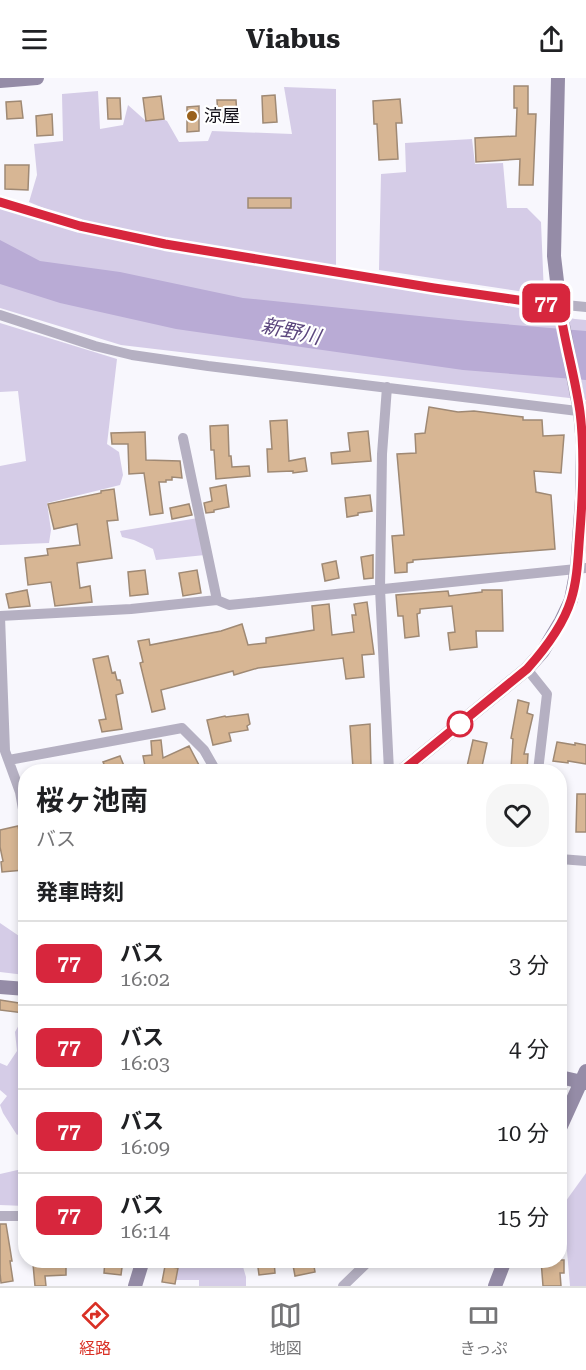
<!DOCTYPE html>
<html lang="ja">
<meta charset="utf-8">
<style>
body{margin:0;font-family:"Roboto Serif","Noto Sans JP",serif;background:#f6f6f6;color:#202124;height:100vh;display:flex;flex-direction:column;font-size:22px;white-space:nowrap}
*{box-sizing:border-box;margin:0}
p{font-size:20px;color:#757577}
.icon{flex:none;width:33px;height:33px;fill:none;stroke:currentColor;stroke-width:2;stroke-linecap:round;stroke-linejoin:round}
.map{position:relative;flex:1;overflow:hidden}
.sheet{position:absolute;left:18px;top:686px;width:549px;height:504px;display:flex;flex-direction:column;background:#fff;border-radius:24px;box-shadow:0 3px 9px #0003}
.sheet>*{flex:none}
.badge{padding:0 12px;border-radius:9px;font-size:21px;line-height:39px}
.map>.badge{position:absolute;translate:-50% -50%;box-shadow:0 0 0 3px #fff}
h2{padding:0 18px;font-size:22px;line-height:54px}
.round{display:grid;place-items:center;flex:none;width:63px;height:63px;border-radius:24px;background:#f6f6f6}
.summary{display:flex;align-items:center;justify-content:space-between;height:102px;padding:0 18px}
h1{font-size:28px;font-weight:700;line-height:45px}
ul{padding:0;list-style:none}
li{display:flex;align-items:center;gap:18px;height:84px;padding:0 18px;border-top:2px solid #e0e0e0}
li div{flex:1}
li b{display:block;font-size:22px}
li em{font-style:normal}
li .badge{min-width:66px;font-weight:700;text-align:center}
header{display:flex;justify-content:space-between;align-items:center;height:78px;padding:0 18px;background:#fff;font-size:27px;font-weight:700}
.menu{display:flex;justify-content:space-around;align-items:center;height:84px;border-top:2px solid #e0e0e0;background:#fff;font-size:16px;color:#757577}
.menu a{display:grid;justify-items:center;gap:3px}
.menu .selected{color:#d93025}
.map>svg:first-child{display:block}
.green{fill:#d5cce7}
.water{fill:#b9abd5}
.building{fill:#d7b694;stroke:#9f8974;stroke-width:1.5}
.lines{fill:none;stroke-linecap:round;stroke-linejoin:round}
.street{stroke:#b5b0c2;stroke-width:10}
.secondary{stroke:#958ca7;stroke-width:14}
.line-casing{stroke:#fff;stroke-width:14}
.line{stroke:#d7263d;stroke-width:9}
.poi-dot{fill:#99611c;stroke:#fff;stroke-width:2}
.stop-dot{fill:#fff;stroke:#d7263d;stroke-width:3}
.labels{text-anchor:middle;stroke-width:4.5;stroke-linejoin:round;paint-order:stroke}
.poi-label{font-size:18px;fill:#110e17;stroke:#fff;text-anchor:start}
.water-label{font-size:20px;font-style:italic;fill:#5c477e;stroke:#fff}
</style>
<header><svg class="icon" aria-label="menu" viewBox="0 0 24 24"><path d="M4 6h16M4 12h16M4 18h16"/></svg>Viabus<svg class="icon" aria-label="share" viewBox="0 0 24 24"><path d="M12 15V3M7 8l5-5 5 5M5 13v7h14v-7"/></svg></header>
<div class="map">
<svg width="586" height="1208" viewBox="0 0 586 1208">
<rect width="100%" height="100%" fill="#f8f7fd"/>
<!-- green -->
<path class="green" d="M 284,9 L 336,11 L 336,188 L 144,160 L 274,183 L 575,241 L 586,242 L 586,322 L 121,267 L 0,230 L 0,121 L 58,136 L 29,124 L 37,97 L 34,66 L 63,63 L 62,16 L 98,13 L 100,51 L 123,47 L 128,27 L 146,43 L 163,41 L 167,43 L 179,64 L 208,63 L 212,53 L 292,56 Z
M 472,61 L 475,86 L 503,85 L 507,130 L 527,130 L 541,144 L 544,217 L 379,192 L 381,96 L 406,94 L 405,65 Z
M 0,245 L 117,281 L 107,366 L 119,374 L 123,397 L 120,407 L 47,425 L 51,452 L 49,465 L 0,467 L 0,388 L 26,383 L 18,313 L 0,314 Z
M 198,440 L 205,477 L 156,482 L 153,471 L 134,462 L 122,459 L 120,453 Z
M 0,845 L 25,862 L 25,897 L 0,894 Z
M 25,936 L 25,1051 L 17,1057 L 3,1035 L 0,1027 L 7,1018 L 0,1012 L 0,985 L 7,988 L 17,973 L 15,954 Z
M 22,1091 L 25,1094 L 25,1128 L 0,1127 L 0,1096 Z
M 586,1095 L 586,1208 L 570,1208 L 563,1127 Z
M 188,1182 L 241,1182 L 246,1199 L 246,1208 L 199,1208 L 199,1202 L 169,1202 L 176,1187 Z"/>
<!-- water -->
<path class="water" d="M 0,162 L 40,183 L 120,194 L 243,220 L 468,243 L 586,253 L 586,302 L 463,292 L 176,251 L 60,225 L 0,206 Z"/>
<!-- building -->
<path class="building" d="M 514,8 L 528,8 L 528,36 L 536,36 L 533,107 L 519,107 L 520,81 L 476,84 L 475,60 L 516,58 L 517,30 L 514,30 Z
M 275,17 L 277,44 L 263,45 L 262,18 Z
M 161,18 L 164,41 L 146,43 L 143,20 Z
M 107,20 L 120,20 L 121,41 L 108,41 Z
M 400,21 L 402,45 L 396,45 L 398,81 L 379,82 L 377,46 L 374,46 L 373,23 Z
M 217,22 L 236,22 L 237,38 L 218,39 Z
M 21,23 L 23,40 L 7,41 L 6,24 Z
M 199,28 L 199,53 L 187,54 L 187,29 Z
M 52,36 L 53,57 L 37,58 L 36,38 Z
M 5,87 L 29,87 L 28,112 L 5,111 Z
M 248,120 L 291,120 L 291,130 L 248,130 Z
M 429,329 L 458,334 L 474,333 L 523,339 L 523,342 L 542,342 L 543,358 L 564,357 L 561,395 L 534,393 L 536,414 L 551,417 L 555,471 L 413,482 L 413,484 L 407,485 L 407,494 L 395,495 L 392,458 L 404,457 L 397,376 L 416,375 L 415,356 L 425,355 Z
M 287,342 L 289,383 L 305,380 L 307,393 L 293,395 L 293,393 L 268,394 L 267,371 L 272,371 L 270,343 Z
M 228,347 L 229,378 L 231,378 L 232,389 L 249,388 L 250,398 L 216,401 L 214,372 L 211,372 L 210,348 Z
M 368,353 L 371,383 L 332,386 L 331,375 L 350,373 L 348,355 Z
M 145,354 L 146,382 L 180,383 L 182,400 L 172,399 L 172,402 L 166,402 L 166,404 L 159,404 L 163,435 L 150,437 L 144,395 L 129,396 L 128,366 L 112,366 L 111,355 Z
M 226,407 L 229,429 L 214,432 L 214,434 L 206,435 L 204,425 L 212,423 L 210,410 Z
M 114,411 L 118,442 L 107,443 L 112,480 L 77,485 L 80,510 L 90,508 L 92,524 L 55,528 L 51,504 L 28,507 L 25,480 L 48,477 L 47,471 L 80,467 L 77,446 L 54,451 L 48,426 L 101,415 L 101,413 Z
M 370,417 L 372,433 L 358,435 L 358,437 L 347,439 L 345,420 Z
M 189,426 L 192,437 L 172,441 L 170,430 Z
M 373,477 L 373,500 L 364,501 L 361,479 Z
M 336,483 L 339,500 L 325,503 L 322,486 Z
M 145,492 L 148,516 L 130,518 L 128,494 Z
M 197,492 L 201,515 L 183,518 L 179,495 Z
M 27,512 L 30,528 L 9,530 L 6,516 Z
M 482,512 L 502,512 L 503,553 L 476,553 L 477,569 L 450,572 L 448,555 L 455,554 L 452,528 L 420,531 L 420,535 L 417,536 L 419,558 L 405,560 L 403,538 L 398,538 L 396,517 L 448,513 L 449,518 L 482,514 Z
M 367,524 L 374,576 L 362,577 L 364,599 L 346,601 L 343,580 L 258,590 L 234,597 L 233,593 L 161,612 L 165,631 L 152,634 L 140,585 L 143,584 L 138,563 L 149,561 L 150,567 L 221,553 L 242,546 L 248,567 L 266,565 L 266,560 L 314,552 L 312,528 L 329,526 L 332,557 L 354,554 L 352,537 L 356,537 L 354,526 Z
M 108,578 L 112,595 L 115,594 L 117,602 L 120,602 L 123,615 L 116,617 L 122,651 L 102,654 L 99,642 L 106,641 L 93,581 Z
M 518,622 L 529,625 L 527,635 L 533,637 L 524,676 L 528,676 L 527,692 L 511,690 L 513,661 L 511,660 Z
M 248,636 L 250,646 L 247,648 L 248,652 L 229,655 L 231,663 L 213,667 L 207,642 L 225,638 L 226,639 Z
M 370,646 L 371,689 L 353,690 L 350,648 Z
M 161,662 L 163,680 L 189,668 L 200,689 L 191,693 L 146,693 L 143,678 L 152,677 L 151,663 Z
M 473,662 L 487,665 L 481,693 L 466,693 Z
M 557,664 L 575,667 L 575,665 L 586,667 L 586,686 L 568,683 L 568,685 L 553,683 Z
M 120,678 L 126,693 L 107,693 L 103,684 Z
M 577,716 L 586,716 L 586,754 L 576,754 Z
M 18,748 L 23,772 L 24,792 L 2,794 L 1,784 L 3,783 L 0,769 L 0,752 Z
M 0,922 L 25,926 L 24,935 L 0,932 Z
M 0,1146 L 6,1146 L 12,1183 L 10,1183 L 13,1203 L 1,1205 L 0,1195 Z
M 53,1182 L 66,1182 L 66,1197 L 45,1198 L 46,1208 L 35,1208 L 33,1186 L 53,1184 Z
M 105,1182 L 123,1182 L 121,1197 L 104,1195 Z
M 257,1182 L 274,1182 L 275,1195 L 259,1197 Z
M 292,1182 L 313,1182 L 315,1194 L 295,1198 Z
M 541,1182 L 564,1182 L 564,1195 L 560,1195 L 561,1208 L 543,1208 Z
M 165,1188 L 178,1190 L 175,1206 L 162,1204 Z"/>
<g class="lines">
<!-- street -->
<path class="street" d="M 0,124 L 80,148 L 165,166 L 434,210 L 525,223 L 586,229
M 0,237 L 95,268 L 132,277 L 208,288 L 586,334
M 387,309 L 382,376 L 380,511 L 389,693
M 183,360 L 217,522
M 0,538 L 131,531 L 217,522 L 229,527 L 586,490
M 0,539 L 5,673 L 20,714 L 26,749
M 527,591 L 547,616 L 538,693
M 9,682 L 182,650 L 204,672 L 216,693
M 560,781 L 586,783
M 0,1138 L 26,1138
M 343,1208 L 370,1182"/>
<!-- secondary -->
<path class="secondary" d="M 0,3 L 37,0
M 402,693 L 527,591 L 543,573 L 561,543 L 571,522 L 577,490 L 582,421 L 583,367 L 580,333 L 561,237 L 554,178 L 558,0
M 0,909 L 26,911
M 560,999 L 586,1005
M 560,1050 L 586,993
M 135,1208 L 143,1182
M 495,1208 L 505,1182"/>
</g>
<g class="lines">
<!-- line casing -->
<g class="line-casing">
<path id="line" d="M 0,124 L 80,148 L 165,166 L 434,210 L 525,223 L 559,226 C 564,262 575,298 580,334 C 585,374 583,414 580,453 C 578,476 578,500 571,522 C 563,548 545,571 527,591 L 402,693"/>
</g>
<!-- line -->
<use href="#line" class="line"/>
</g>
<!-- markers -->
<circle class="poi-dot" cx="192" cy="38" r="6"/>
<circle class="stop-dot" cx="460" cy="646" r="12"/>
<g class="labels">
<!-- poi labels -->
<g class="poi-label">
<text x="204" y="44">涼屋</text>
</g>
<!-- water labels -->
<g class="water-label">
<text transform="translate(291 253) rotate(12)" y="7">新野川</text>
</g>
</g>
</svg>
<b class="badge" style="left:546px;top:225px;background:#d7263d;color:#fff">77</b>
<section class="sheet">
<div class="summary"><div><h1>桜ヶ池南</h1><p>バス</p></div><a class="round"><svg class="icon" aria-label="heart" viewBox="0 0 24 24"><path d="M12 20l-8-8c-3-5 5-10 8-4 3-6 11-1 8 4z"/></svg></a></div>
<h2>発車時刻</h2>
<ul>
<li><span class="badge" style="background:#d7263d;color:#fff">77</span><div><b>バス</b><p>16:02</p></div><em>3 分</em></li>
<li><span class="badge" style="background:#d7263d;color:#fff">77</span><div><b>バス</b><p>16:03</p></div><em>4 分</em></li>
<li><span class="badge" style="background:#d7263d;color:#fff">77</span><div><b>バス</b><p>16:09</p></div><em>10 分</em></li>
<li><span class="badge" style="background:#d7263d;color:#fff">77</span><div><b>バス</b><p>16:14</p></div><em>15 分</em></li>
</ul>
</section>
</div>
<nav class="menu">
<a class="selected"><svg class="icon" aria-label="directions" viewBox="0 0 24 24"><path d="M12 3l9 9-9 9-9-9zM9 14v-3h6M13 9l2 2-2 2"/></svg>経路</a>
<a><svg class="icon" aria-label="map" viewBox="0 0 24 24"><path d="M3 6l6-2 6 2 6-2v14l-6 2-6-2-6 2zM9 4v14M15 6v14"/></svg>地図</a>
<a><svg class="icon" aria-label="tickets" viewBox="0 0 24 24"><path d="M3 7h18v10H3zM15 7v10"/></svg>きっぷ</a>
</nav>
